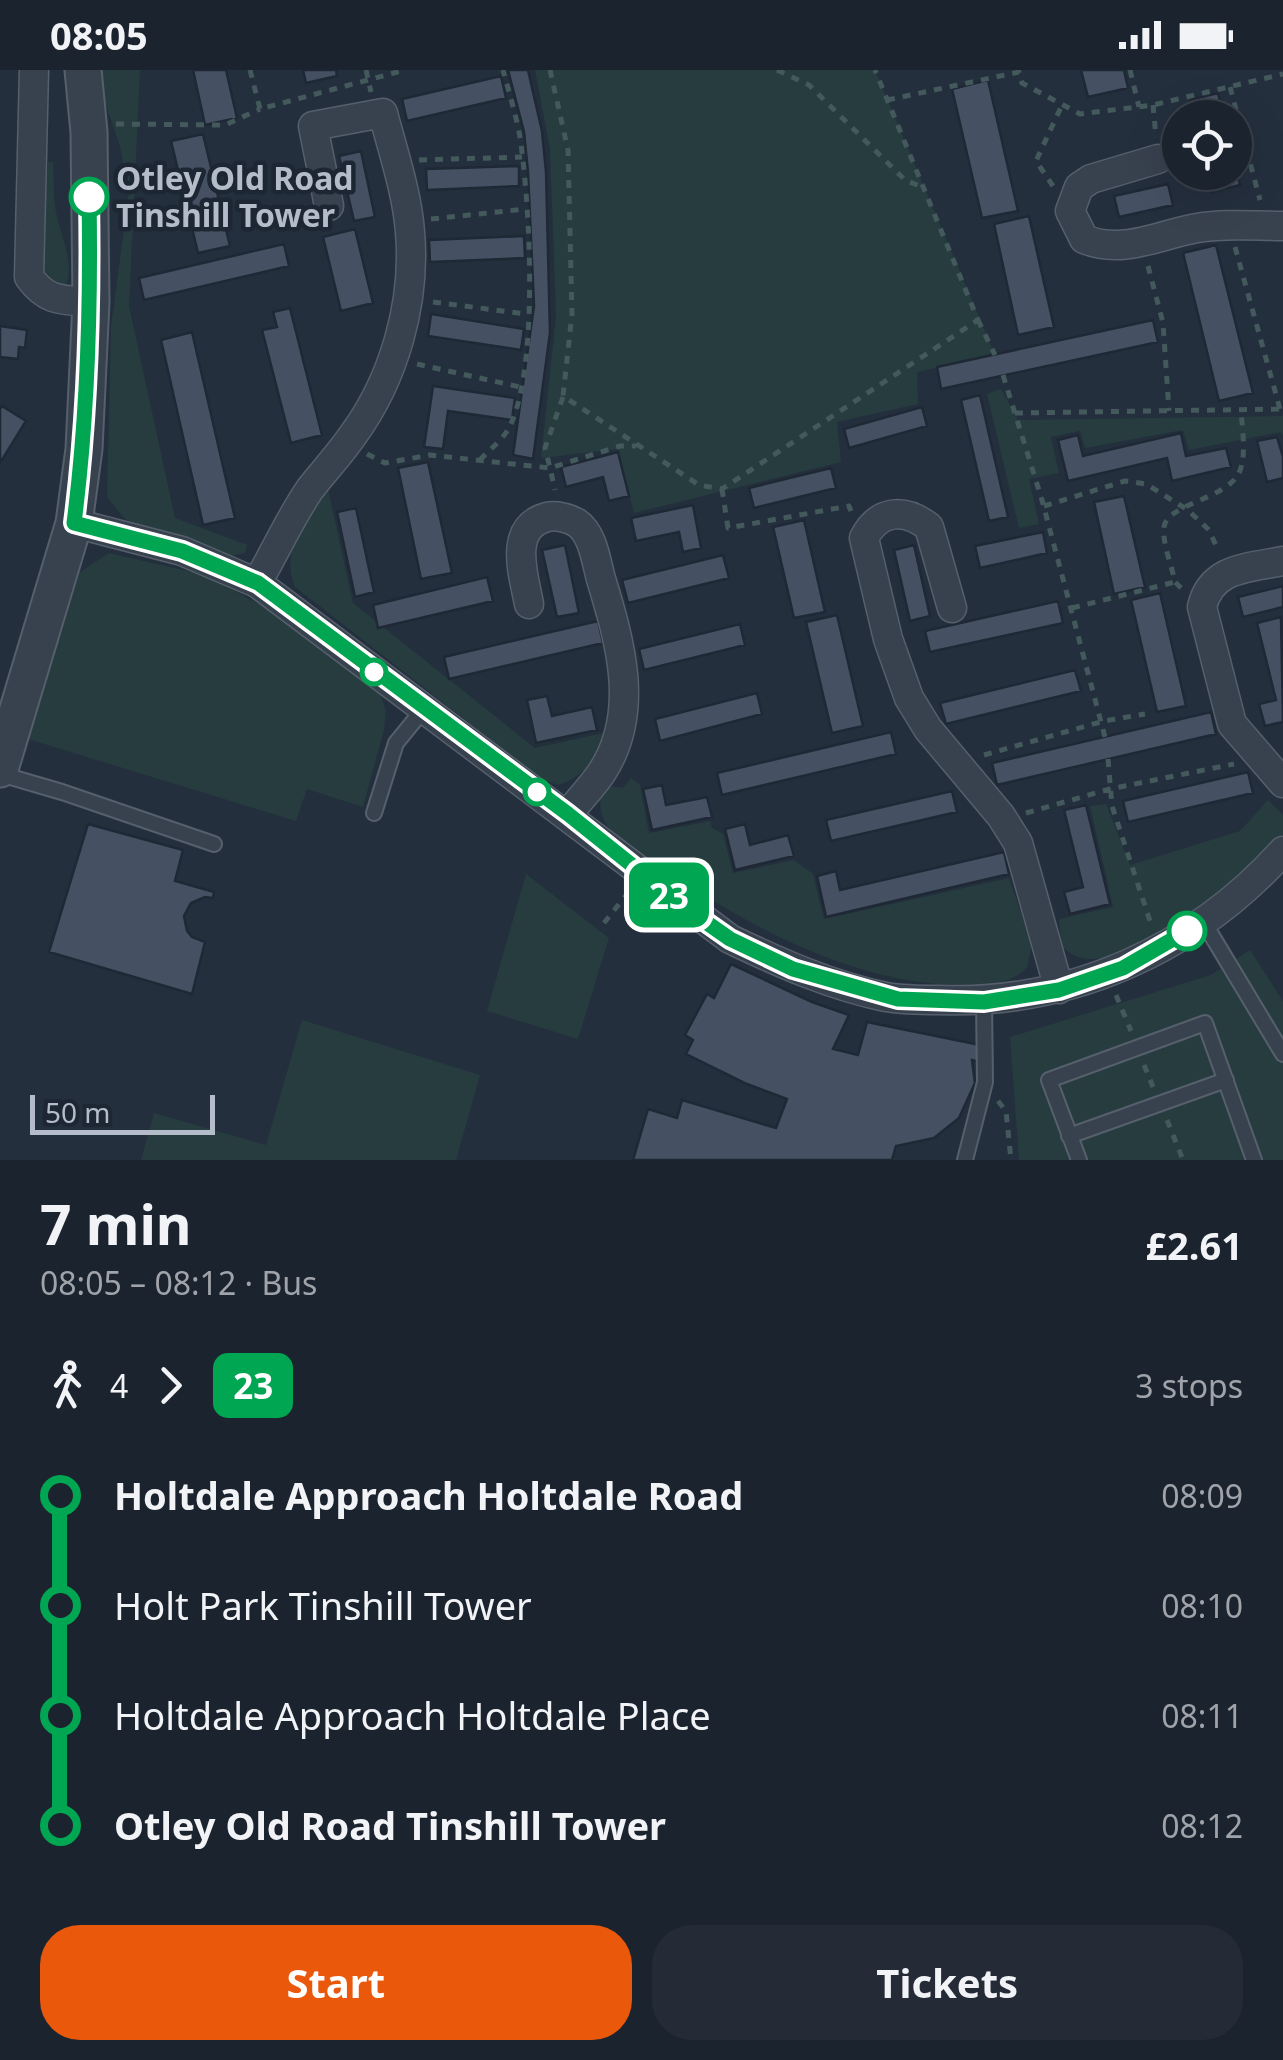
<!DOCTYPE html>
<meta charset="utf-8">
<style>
body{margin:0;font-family:"Noto Sans",sans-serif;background:#242b36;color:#f1f3f6;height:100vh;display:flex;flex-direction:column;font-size:38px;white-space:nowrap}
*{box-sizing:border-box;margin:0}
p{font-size:32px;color:#a0a4aa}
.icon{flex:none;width:55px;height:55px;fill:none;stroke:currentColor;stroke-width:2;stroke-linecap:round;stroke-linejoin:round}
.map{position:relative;height:1090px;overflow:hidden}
.sheet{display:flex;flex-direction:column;background:#1b232e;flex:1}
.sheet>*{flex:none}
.badge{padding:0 20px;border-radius:15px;font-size:35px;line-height:65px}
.tools{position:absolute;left:1162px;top:30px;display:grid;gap:20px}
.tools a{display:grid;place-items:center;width:90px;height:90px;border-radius:50%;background:#1b232e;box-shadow:0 10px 40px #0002,0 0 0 2px #39404a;font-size:50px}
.scale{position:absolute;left:30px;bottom:25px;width:185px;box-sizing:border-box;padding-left:10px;border:5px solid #b4bcc9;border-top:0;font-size:28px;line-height:35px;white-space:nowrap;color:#b4bcc9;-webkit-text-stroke:8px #1d2633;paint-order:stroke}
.map>.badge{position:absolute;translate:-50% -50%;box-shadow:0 0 0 5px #fff}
.legs{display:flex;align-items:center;gap:15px;height:110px;padding:0 40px;font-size:32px}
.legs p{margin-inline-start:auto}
.headline{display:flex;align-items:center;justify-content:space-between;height:170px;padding:0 40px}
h1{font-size:55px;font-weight:700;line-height:75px}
.action{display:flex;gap:20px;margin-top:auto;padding:20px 40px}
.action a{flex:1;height:115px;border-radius:40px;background:#ea580c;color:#fff;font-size:40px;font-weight:700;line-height:115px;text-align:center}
.action a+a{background:#242b36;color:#f1f3f6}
ul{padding:0 40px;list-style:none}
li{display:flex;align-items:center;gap:35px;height:110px;font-size:38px}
li i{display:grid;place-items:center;width:15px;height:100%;margin:0 12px;background:currentColor}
li i::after{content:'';width:25px;height:25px;margin:-12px;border:8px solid;border-radius:50%;background:#1b232e}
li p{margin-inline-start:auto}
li:first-child i{background:linear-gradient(#0000 50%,currentColor 0)}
li:last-child i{background:linear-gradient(currentColor 50%,#0000 0)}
.status{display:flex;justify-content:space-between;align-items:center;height:70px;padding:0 50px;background:#1b232e;direction:ltr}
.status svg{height:28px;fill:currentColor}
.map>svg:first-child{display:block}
.green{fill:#263c3f}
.building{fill:#455162;stroke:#1f2835;stroke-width:2.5}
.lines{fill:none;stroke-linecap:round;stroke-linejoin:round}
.service-casing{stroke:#565f6c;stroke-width:18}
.minor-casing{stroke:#565f6c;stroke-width:31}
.tertiary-casing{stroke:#565f6c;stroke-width:39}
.path{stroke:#44595c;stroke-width:5;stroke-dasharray:8 8;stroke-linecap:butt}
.service{stroke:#38414e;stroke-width:14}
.minor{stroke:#38414e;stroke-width:28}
.tertiary{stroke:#38414e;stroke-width:35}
.line-1-casing{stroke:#fff;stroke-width:22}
.line-1{stroke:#00a651;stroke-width:15}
.stop-1-dot{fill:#fff;stroke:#00a651;stroke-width:5}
.labels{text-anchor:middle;stroke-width:9;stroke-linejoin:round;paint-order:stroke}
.stop-label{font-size:32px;font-weight:bold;fill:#b4bcc9;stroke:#1d2633;text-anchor:start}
</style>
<div class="status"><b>08:05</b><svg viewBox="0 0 49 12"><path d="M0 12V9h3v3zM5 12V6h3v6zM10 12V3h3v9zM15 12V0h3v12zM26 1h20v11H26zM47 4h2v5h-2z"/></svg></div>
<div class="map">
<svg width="1283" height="1090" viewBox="0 0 1283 1090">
<rect width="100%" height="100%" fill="#242f3e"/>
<!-- green -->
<path class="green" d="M 100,0 L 140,0 L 129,236 L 175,448 L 247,475 L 245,483 L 229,486 L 139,459 L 124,448 L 107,427 L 111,257 L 129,121 L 120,76 L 100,18 Z
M 535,0 L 875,0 L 995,285 L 917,302 L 918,334 L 837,352 L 841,392 L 634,443 L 618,379 L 541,388 L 556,246 L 550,79 Z
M 48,92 L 53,92 C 54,109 53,126 56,142 C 60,163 79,204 62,220 L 37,203 Z
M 1001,319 L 1018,350 L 1283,346 L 1283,366 L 1281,362 L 1189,380 L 1183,360 L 1085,378 L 1080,361 L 1051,367 L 1059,403 L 1029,409 L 1039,454 L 1019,458 L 987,324 Z
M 328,419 L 353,533 L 535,678 L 603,663 C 595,691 586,705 558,715 L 541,709 L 295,517 C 279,478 307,450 328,419 Z
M 109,483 L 205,505 L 283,547 L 379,621 L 386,641 L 384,660 L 363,737 L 307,719 L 296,751 L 28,669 L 80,502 Z
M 631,708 L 640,715 L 649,763 L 710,751 L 712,758 L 723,764 L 733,803 L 794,790 L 813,804 L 824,849 L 1009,808 L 1032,875 L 1027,897 C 1013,913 999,912 979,914 C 865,923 735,851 646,786 C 635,778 619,769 609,758 C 599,746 598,730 604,715 L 623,718 Z
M 1268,730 L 1283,745 L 1283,765 C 1236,812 1187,853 1126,878 C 1114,883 1102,890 1089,889 C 1078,889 1069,883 1061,876 L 1059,849 L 1113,837 L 1090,736 L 1106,734 L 1130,795 L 1240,761 Z
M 526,804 L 609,868 L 578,969 L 487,941 Z
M 1250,880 L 1283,931 L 1283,1090 L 1019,1090 L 1010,967 L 1211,905 Z
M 302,950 L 480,1005 L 456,1090 L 141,1090 L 154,1043 L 266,1075 Z"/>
<!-- building -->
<path class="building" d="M 193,0 L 226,0 L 237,48 L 205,55 Z
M 303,0 L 336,0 L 337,6 L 306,13 Z
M 508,0 L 528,0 L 542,61 L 546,102 L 550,263 L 533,389 L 513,385 L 534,236 L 528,102 L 524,62 Z
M 1081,0 L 1124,0 L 1128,18 L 1088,27 Z
M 501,6 L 506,28 L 407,51 L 402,29 Z
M 988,10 L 1018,141 L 982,148 L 952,19 Z
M 1218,23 L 1224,48 L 1194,48 L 1190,30 Z
M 203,64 L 230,176 L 198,183 L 171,71 Z
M 361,81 L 375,147 L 354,151 L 339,86 Z
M 1235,94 L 1240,115 L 1212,122 L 1207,102 L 1235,102 Z
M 519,96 L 519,116 L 427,120 L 426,99 Z
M 1168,114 L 1173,135 L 1119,147 L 1114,126 Z
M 1029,146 L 1054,257 L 1018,265 L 994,154 Z
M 355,159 L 373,233 L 341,241 L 323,167 Z
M 524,166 L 525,188 L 430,192 L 429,170 Z
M 284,174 L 289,196 L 144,230 L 139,208 Z
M 1216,175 L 1253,323 L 1219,331 L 1183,183 Z
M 290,238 L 322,365 L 291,373 L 262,260 L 277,257 L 273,242 Z
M 431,244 L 524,259 L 521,280 L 428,266 Z
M 1153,250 L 1158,272 L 941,319 L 937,297 Z
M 0,256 L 27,260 L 25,278 L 19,277 L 18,289 L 0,287 Z
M 192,262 L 235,448 L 203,455 L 161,270 Z
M 433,316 L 515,328 L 512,350 L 448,341 L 443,379 L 424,377 Z
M 980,325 L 1008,447 L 989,451 L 961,330 Z
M 2,336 L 26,351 L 0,393 L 0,339 Z
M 922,337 L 927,356 L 849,378 L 844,359 Z
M 1181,363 L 1186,386 L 1226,378 L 1231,397 L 1172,411 L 1167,388 L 1068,411 L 1058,370 L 1078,365 L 1083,386 Z
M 1277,367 L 1283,387 L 1283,408 L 1267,412 L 1257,371 Z
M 618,382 L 629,426 L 609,431 L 603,407 L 566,417 L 561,397 Z
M 428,392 L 452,503 L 421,509 L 398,398 Z
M 831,398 L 836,418 L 754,438 L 749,418 Z
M 1124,426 L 1145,517 L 1114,524 L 1094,432 Z
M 693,435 L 701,478 L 683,482 L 679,462 L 636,471 L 631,448 Z
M 356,438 L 374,522 L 355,527 L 337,442 Z
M 804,450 L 825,542 L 794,548 L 773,457 Z
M 1043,462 L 1047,483 L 980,498 L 975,476 Z
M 565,475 L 579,543 L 557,547 L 542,480 Z
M 914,475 L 930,546 L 910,551 L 894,480 Z
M 723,485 L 729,508 L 628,533 L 622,510 Z
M 487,507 L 493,531 L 378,558 L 373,535 Z
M 1283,516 L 1283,537 L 1243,547 L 1238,527 Z
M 1160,523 L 1186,636 L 1157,642 L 1131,530 Z
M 1058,531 L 1063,553 L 930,582 L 925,561 Z
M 837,545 L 863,656 L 832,663 L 806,552 Z
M 1281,547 L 1283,652 L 1265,656 L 1259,634 L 1276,630 L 1257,553 Z
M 598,551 L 603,573 L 449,609 L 444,587 Z
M 740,554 L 745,575 L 644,600 L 639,579 Z
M 1075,600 L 1081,621 L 946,654 L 940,633 Z
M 757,623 L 762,644 L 660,671 L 655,649 Z
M 547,626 L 552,646 L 592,637 L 597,660 L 536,673 L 527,630 Z
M 1211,642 L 1216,664 L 997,715 L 992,693 Z
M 891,662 L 896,684 L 722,725 L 717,703 Z
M 1248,702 L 1253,723 L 1128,752 L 1123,731 Z
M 662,715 L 666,735 L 707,727 L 712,747 L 652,760 L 643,719 Z
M 952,721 L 957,742 L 831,771 L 826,750 Z
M 1086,735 L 1110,834 L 1070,844 L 1064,822 L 1083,817 L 1064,740 Z
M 88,754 L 183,780 L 175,811 L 214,822 L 213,828 L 205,827 L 191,833 L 184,846 L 187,861 L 192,867 L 205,872 L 192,924 L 49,882 Z
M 745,754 L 750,775 L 788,765 L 794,786 L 735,800 L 725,759 Z
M 1004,782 L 1009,804 L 826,847 L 817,806 L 836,801 L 840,820 Z
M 731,894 L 812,932 L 849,945 L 833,979 L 858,985 L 867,952 L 980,975 L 979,992 L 972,990 L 975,1013 L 959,1048 L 934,1068 L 896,1076 L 892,1090 L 633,1090 L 648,1039 L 677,1048 L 682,1030 L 776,1058 L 787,1029 L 747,1014 L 686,984 L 693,970 L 685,965 L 707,924 L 714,928 Z"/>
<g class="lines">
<!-- service casing -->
<g class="service-casing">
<path id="service" d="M 0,704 L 62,722 L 214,774
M 374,743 L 396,673 L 423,640
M 1203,851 L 1283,984
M 1069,1066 L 1226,1010
M 965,1090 L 985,1012 L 984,932
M 1079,1090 L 1049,1010 L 1205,953 L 1254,1090"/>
</g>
<!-- minor casing -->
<g class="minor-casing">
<path id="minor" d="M 34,0 L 29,207 C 47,232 62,230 91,232
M 1158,89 L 1091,109 L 1079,117 L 1070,141 L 1084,169 C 1123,185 1158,165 1197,158 C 1225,153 1255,156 1283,156
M 74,453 L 182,481 L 257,513 L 730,869 C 780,893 832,916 886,927 C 904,930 922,930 939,930 C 1071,935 1195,879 1283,781
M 1283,491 C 1249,498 1211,497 1202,537 L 1232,654 L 1283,713
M 257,513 C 275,482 290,448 310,419 C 324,401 340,384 353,365 C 394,309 416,233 410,162 C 407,122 393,82 383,43 L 313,56 L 329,136
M 529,534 C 524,506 507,458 547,447 C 556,445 569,448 577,453 C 593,464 596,491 601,509 C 620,572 641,642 602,702 C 592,717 579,730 568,744
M 952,538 L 929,457 C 905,438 879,439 864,468 L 888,569 L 909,628 L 928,659 L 1001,746 L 1018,773 L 1059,919"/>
</g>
<!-- tertiary casing -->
<g class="tertiary-casing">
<path id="tertiary" d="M 0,699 L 74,453 L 84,379 L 91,232 L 89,62 L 83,0"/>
</g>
<!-- path -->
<path class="path" d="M 250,0 L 260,39 L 405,0
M 366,0 L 371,22
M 550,0 L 568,80 L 572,244 L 563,326 L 699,415 L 722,419 L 978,250 L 875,0
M 777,0 L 809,15 L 905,110 L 924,118
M 1130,0 L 1139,37
M 1230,17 L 1260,130
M 887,30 L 1019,2 L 1022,13 L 1080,44 L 1153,35 L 1283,4
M 1153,35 L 1156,67
M 116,54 L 225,55 L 260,39
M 419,90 L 522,87
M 1053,116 L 1036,91 L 1062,35
M 431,149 L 526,139
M 1235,177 L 1280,339
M 1148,196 L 1163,253 L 1169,341
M 433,232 L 526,244
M 978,250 L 995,285
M 417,294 L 520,317
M 1003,305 L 1042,430 L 1105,667
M 563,327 L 545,378 L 550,398 L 620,376 L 636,376
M 1015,343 L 1283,339
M 367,384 L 385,393 L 430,385 L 550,398 L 555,420
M 480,390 C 489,380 504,369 510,356 C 539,295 530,135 520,67 C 516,45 509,22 503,0
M 722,419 L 728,458 L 849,436 L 851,441
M 1044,436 L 1125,411 L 1146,414 L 1188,440 L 1209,460 L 1218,480
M 1181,518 L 1175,512 C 1172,496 1162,473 1164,457 C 1167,434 1226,429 1239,403 C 1247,386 1242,358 1241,340
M 1072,538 L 1175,512
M 984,685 L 1104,651 L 1145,644
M 1108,689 L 1112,736 L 1152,857
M 1026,743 L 1110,719 L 1234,694
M 604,853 L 627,824
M 1116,925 L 1131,961
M 1144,995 L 1153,1017
M 998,1031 L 1006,1041 L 1011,1090
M 1167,1050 L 1183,1090"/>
<!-- service -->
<use href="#service" class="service"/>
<!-- minor -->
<use href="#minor" class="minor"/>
<!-- tertiary -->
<use href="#tertiary" class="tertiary"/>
</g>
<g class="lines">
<!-- line-1 casing -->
<g class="line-1-casing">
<path id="line-1" d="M 89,127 C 91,237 88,344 74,453 L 182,481 L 258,513 L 568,744 L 683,836 L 730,869 L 793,899 L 898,929 L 984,932 L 1059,920 L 1123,898 L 1187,861"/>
</g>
<!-- line-1 -->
<use href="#line-1" class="line-1"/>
</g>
<!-- markers -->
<g class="stop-1-dot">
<circle cx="89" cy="127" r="18"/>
<circle cx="374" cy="602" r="12"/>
<circle cx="537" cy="722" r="12"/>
<circle cx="1187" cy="861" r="18"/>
</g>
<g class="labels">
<!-- stop labels -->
<g class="stop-label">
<text x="116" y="120">Otley Old Road<tspan x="116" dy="37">Tinshill Tower</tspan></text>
</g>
</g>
</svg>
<div class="tools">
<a><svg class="icon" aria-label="locate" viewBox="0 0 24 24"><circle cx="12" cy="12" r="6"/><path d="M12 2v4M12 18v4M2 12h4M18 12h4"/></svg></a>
</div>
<div class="scale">50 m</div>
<b class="badge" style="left:669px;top:825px;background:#00a651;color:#fff">23</b>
</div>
<section class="sheet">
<div class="headline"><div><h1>7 min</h1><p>08:05 – 08:12 · Bus</p></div><b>£2.61</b></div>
<div class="legs"><svg class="icon" aria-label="walk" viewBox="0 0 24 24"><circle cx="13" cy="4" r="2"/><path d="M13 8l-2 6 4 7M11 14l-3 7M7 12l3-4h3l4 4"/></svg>4<svg class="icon" aria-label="forward" viewBox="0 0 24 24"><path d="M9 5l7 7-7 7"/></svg><b class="badge" style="background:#00a651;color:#fff">23</b><p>3 stops</p></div>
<ul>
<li><i style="color:#00a651"></i><b>Holtdale Approach Holtdale Road</b><p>08:09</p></li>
<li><i style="color:#00a651"></i><span>Holt Park Tinshill Tower</span><p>08:10</p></li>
<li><i style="color:#00a651"></i><span>Holtdale Approach Holtdale Place</span><p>08:11</p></li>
<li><i style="color:#00a651"></i><b>Otley Old Road Tinshill Tower</b><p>08:12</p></li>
</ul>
<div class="action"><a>Start</a><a>Tickets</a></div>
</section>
